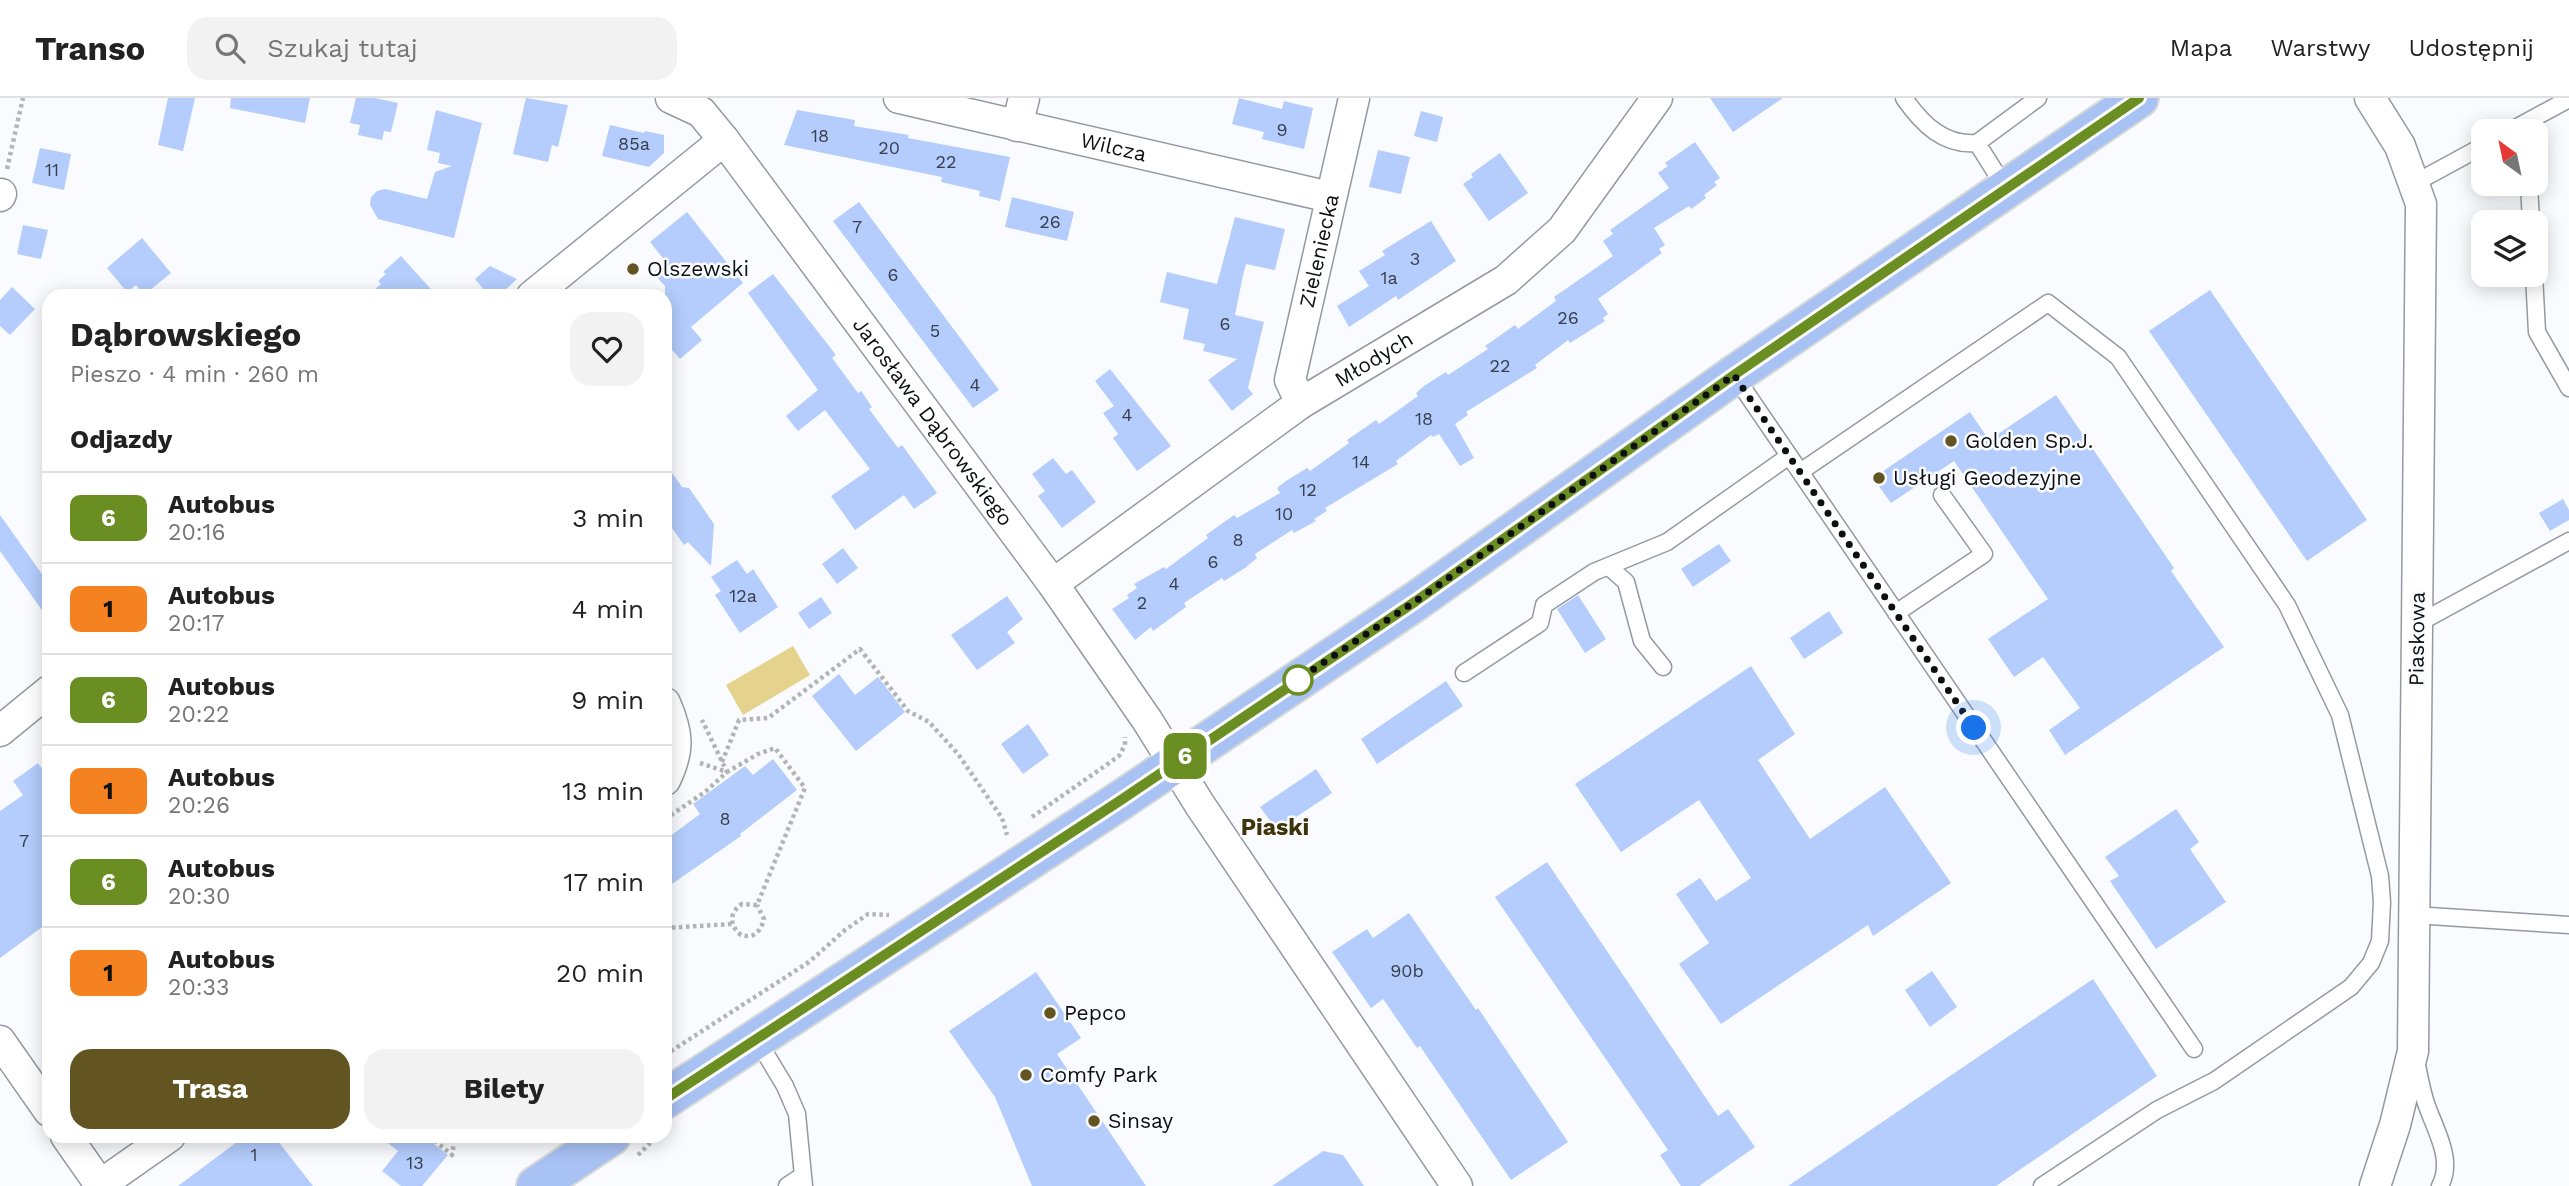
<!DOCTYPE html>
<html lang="pl">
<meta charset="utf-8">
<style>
body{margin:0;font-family:"Work Sans",sans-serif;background:#f2f2f2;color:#222;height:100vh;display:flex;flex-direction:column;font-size:26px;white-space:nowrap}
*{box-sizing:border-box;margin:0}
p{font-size:23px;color:#767676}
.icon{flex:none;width:38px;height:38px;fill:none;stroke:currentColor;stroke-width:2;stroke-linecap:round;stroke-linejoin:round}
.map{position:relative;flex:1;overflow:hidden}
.panel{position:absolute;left:42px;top:191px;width:630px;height:854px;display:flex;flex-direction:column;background:#fff;border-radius:21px;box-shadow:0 4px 18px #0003}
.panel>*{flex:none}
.badge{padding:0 14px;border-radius:10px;font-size:24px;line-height:46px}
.needle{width:46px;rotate:327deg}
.buttons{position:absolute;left:2471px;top:21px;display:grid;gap:14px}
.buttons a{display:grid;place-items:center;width:77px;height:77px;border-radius:14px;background:#fff;box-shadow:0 4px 18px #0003;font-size:35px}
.you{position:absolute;width:35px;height:35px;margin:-18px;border:5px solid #fff;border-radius:50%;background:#1a73e8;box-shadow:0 0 0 10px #1a73e833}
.map>.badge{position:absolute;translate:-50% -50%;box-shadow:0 0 0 4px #fff}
h2{padding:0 28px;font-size:26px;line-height:63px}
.round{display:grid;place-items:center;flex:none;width:74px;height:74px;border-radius:21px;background:#f2f2f2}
.summary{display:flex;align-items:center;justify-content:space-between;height:119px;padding:0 28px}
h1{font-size:33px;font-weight:700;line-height:52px}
.cta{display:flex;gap:14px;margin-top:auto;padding:14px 28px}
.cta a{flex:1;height:80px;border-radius:21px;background:#635522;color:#fff;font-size:28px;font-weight:700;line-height:80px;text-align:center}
.cta a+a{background:#f2f2f2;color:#222}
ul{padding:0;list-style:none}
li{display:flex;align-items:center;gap:21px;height:91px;padding:0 28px;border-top:2px solid #e0e0e0}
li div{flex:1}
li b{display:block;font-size:26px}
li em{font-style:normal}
li .badge{min-width:77px;font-weight:700;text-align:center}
header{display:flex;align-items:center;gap:42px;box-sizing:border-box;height:98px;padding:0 35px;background:#fff;border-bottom:2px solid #e0e0e0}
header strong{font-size:33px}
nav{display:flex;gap:38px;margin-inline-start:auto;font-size:24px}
.search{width:490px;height:63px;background:#f2f2f2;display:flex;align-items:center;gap:18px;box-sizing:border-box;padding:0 24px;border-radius:21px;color:#767676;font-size:26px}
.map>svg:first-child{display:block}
.green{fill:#e4d28d}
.building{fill:#b4cdfc}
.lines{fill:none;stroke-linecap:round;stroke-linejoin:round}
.lane-casing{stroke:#9599a1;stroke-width:19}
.street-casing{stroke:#9599a1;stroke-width:33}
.primary-casing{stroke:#d8d9d9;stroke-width:42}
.path{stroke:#b2b4b6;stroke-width:4.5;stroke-dasharray:3.5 3.5;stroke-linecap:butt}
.lane{stroke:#fff;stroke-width:16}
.street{stroke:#fff;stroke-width:30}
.primary{stroke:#a9c2f4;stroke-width:38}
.line-casing{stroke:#fff;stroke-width:16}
.line{stroke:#6b8e23;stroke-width:10}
.walk{stroke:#0d0f11;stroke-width:7;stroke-dasharray:0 12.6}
.poi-dot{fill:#635522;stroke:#f9fbfe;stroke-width:2.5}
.stop-dot{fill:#fff;stroke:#6b8e23;stroke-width:3.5}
.labels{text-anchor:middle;stroke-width:5;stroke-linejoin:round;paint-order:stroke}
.number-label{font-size:18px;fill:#373e4c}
.street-label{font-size:21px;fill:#0d0f11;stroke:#f9fbfe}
.poi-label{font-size:21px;fill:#0d0f11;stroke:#f9fbfe;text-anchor:start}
.neighbourhood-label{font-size:23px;font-weight:bold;fill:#3e3409;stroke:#f9fbfe}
</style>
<header>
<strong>Transo</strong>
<div class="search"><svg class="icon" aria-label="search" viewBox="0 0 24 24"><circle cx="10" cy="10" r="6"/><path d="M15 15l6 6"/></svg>Szukaj tutaj</div>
<nav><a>Mapa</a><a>Warstwy</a><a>Udostępnij</a></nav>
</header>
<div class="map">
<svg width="2569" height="1088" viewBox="0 0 2569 1088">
<rect width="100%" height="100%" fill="#f9fbfe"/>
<!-- green -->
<path class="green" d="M 793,548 L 810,577 L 743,617 L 726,587 Z"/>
<!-- building -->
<path class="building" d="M 168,0 L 195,0 L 183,53 L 158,47 Z
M 231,0 L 310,0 L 305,25 L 230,10 Z
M 356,0 L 375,0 L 398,5 L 391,34 L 384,33 L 382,42 L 358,37 L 360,27 L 350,25 Z
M 526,0 L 568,7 L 558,49 L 552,47 L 548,64 L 513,56 Z
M 1239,0 L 1282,11 L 1284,3 L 1313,10 L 1304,51 L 1262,41 L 1264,34 L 1232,26 Z
M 1710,0 L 1783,0 L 1733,34 Z
M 436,12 L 482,25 L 454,140 L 378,121 L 370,107 L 371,99 L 377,93 L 385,91 L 427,101 L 435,74 L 452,68 L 438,65 L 440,55 L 427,52 Z
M 797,12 L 855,22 L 854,28 L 909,37 L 908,40 L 1010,59 L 1000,103 L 979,98 L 980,93 L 941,84 L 942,79 L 784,47 Z
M 1421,13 L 1443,19 L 1437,44 L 1414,38 Z
M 610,27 L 644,35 L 645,33 L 664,37 L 664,55 L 649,69 L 602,58 Z
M 1695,44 L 1720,80 L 1714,84 L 1717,87 L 1704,97 L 1706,100 L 1691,111 L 1689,108 L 1654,130 L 1665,147 L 1659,151 L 1662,155 L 1598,201 L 1608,216 L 1603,220 L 1605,223 L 1570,245 L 1568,242 L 1535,267 L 1537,270 L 1466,314 L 1468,317 L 1455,326 L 1474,360 L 1460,368 L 1439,336 L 1433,339 L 1431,337 L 1396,363 L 1398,366 L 1325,410 L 1327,413 L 1314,421 L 1316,423 L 1294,435 L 1292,432 L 1255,456 L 1257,460 L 1245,470 L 1224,483 L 1222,480 L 1184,505 L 1186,509 L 1153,533 L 1151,529 L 1135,542 L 1112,511 L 1129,500 L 1127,497 L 1137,490 L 1134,486 L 1164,469 L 1166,471 L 1208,440 L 1206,437 L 1234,417 L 1237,420 L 1280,395 L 1277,390 L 1286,383 L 1307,370 L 1310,373 L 1349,345 L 1347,342 L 1376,322 L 1379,326 L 1418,298 L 1416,295 L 1424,288 L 1446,274 L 1448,277 L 1488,251 L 1485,248 L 1515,227 L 1518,231 L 1556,203 L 1554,199 L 1613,158 L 1603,143 L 1613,136 L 1610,132 L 1669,90 L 1658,75 L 1668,68 L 1665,65 Z
M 40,50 L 71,56 L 64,92 L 32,85 Z
M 1378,52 L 1410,59 L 1401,96 L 1369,89 Z
M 1500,55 L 1528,95 L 1489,123 L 1463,86 L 1473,79 L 1471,76 Z
M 1012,99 L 1074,114 L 1067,143 L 1005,129 Z
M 859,104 L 999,292 L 973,310 L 833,123 Z
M 687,114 L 743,185 L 691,229 L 702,242 L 680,261 L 665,244 L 665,188 L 653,175 L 666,164 L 650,144 Z
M 1235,119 L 1285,131 L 1275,172 L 1246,166 L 1243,177 L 1235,217 L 1264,224 L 1248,290 L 1253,296 L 1232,313 L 1208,282 L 1237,261 L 1203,253 L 1205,246 L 1183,241 L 1189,211 L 1160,204 L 1167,174 L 1217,186 Z
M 1431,123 L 1456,163 L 1398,202 L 1396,198 L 1349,229 L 1337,208 L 1369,188 L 1359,173 L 1385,157 L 1382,153 Z
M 23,127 L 48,132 L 41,161 L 17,156 Z
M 142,140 L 171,175 L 144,197 L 136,187 L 127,194 L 107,170 Z
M 401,158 L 437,198 L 367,198 L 381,186 L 378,183 L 386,176 L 383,174 Z
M 490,168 L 517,181 L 499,198 L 489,198 L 475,181 Z
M 773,176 L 836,257 L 832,260 L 858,295 L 861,293 L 872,309 L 869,311 L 898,350 L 902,347 L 937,395 L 914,411 L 904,397 L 855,432 L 831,398 L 870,371 L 825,312 L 798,333 L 786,318 L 818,292 L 748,195 Z
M 12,189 L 35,211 L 10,237 L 0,228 L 0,202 Z
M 2210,192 L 2367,422 L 2307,463 L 2149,233 Z
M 1110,271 L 1171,348 L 1137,373 L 1113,340 L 1118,336 L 1103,315 L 1114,308 L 1095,283 Z
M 2056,297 L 2174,470 L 2171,473 L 2224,549 L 2065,657 L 2049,632 L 2080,610 L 2043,559 L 2014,579 L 1988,541 L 2048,501 L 1954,363 L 1891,405 L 1873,380 L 1970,314 L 1989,342 Z
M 1053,360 L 1066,376 L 1072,372 L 1096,404 L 1062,430 L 1038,398 L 1045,393 L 1032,376 Z
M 665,365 L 682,389 L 689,390 L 714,426 L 711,468 L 688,444 L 684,447 L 665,420 Z
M 2563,401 L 2569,412 L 2569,422 L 2550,433 L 2539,415 Z
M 0,417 L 49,486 L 49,522 L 0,453 Z
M 1719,446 L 1731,463 L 1693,489 L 1681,471 Z
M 843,450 L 858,470 L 837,486 L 822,466 Z
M 737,462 L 747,476 L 753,471 L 778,509 L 740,535 L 715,497 L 721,493 L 711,479 Z
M 1578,497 L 1606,541 L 1585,555 L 1557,511 Z
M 1007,498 L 1023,521 L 1007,534 L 1015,545 L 977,572 L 951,537 Z
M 821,499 L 832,515 L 809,531 L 798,515 Z
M 1829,513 L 1843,535 L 1804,561 L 1790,540 Z
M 1751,568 L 1795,636 L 1758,662 L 1810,741 L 1885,689 L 1951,785 L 1873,838 L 1868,827 L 1721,926 L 1679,866 L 1709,845 L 1676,796 L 1700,780 L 1716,803 L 1751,780 L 1699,702 L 1621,754 L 1575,686 Z
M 839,576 L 855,597 L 878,579 L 905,614 L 856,653 L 812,598 Z
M 1446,583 L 1463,608 L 1377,666 L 1361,641 Z
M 1028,626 L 1049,657 L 1023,676 L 1001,646 Z
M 773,661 L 797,692 L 740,736 L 741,738 L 672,786 L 665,775 L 665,742 L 700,716 L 693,706 L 745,668 L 753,677 Z
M 38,665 L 49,681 L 49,824 L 0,860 L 0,713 L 23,697 L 13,683 Z
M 1316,671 L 1332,695 L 1277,732 L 1260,709 Z
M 2176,711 L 2199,744 L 2190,751 L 2226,804 L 2156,851 L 2110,783 L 2119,778 L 2105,759 Z
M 1547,764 L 1718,1018 L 1728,1011 L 1755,1049 L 1699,1088 L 1681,1088 L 1660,1057 L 1668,1052 L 1495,799 Z
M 1409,815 L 1476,912 L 1478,910 L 1568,1044 L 1511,1082 L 1420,948 L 1417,950 L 1383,901 L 1371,910 L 1332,854 L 1367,831 L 1373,840 Z
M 1932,873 L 1957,909 L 1930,929 L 1905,892 Z
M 1036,874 L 1081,940 L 1057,956 L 1146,1088 L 1032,1088 L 995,999 L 949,933 Z
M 2093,881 L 2157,978 L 1996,1088 L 1788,1088 Z
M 245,1038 L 274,1038 L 313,1088 L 178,1088 Z
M 379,1038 L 424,1038 L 448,1057 L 422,1088 L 401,1088 L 382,1073 L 398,1053 Z
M 1323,1053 L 1343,1057 L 1364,1088 L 1272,1088 Z"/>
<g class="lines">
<!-- lane casing -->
<g class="lane-casing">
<path id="lane" d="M 1904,0 C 1922,26 1944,48 1977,45
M 2510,33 L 2569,1
M 2413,86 L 2483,48
M 2529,86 L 2531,124
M 2006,91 L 1977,45 L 2038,0
M 2534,177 L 2537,234 L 2569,290
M 1734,277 L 2194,951
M 1800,374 L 2048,205 L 2118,259 L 2287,507 L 2340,617 L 2380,778 L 2382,804 L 2380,843 L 2371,865 L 2351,889 L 2214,983 L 2157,1012 L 2042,1088
M 1608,468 L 1626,484 L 1642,543 L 1663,569
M 1896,515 L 1984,456 L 1942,397
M 2417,526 L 2569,443
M 1464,575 L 1540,525 L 1544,507 L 1594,474 L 1667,444 L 1789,358
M 2414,817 L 2569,827
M 756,940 L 785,988 L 797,1016 L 804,1088
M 2416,963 C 2419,976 2421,989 2425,1002 C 2433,1029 2455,1060 2440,1088
M 787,1088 L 802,1078"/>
</g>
<!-- street casing -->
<g class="street-casing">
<g id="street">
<path id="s1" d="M 671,0 L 701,14 L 724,42 L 1053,486 L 1147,622 L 1200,707 L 1457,1088"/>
<path id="s2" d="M 899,0 L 1330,99"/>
<path d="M 2370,0 L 2400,48 L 2421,106 L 2413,953 L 2395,1027 L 2375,1088"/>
<path d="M 1017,28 L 1024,0"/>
<path d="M 0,98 L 1,96"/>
<path d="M 532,198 L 724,42"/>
<path id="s3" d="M 1301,305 L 1290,282 L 1354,0"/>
<path id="s4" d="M 1053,486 L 1301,305 L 1506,182 L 1562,132 L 1657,0"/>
<path d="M 665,605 C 678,635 680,651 665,682"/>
<path d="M 0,633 L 49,593"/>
<path d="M 0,943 L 49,1013"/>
<path d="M 66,1038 L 101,1088"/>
<path d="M 100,1087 L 170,1038"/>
</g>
</g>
<!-- primary casing -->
<g class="primary-casing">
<path id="primary" d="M 665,1001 L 1121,702 L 1416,503 L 1734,277 L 2139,0
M 536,1088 L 611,1038"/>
</g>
<!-- path -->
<path class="path" d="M 7,71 L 23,0
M 722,664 L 739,622 L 768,620 L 860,551 L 908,613 L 929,624 L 958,656 L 1002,720 L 1007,737
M 700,665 L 727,674 L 758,656 L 775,650 L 805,690 L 757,807 L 742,806 C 728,815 730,828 741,837 C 754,841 761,833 764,821 L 757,807
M 1032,719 L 1119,658 L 1125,647 L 1125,639
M 665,721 L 705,694 L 727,674 L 702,622
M 665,830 L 732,826
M 665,957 L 809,864 L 845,832 L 868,816 L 889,817
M 429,1038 L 452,1057 L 455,1038
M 638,1057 L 657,1038"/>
<!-- lane -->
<use href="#lane" class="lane"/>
<!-- street -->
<use href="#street" class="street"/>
<!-- primary -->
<use href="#primary" class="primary"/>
</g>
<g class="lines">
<!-- line casing -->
<g class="line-casing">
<path id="line" d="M 665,1001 L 1121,702 L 1416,503 L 1734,277 L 2139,0"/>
</g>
<!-- line -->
<use href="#line" class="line"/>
<!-- walk -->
<path class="walk" d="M 1298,582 L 1290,587 L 1416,503 L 1734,277 L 1974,630"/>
</g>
<!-- markers -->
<g class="poi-dot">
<circle cx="633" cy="171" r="7"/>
<circle cx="1951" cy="343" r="7"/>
<circle cx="1879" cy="380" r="7"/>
<circle cx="1050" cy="915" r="7"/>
<circle cx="1026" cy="977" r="7"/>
<circle cx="1094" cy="1023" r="7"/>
</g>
<circle class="stop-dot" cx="1298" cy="582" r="14"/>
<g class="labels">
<!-- number labels -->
<g class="number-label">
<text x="1282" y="38">9</text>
<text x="820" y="44">18</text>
<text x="634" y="52">85a</text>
<text x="889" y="56">20</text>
<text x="946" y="70">22</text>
<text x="52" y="78">11</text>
<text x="1050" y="130">26</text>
<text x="857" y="135">7</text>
<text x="1415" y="167">3</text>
<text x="893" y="183">6</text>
<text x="1389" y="186">1a</text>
<text x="1568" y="226">26</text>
<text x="1225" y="232">6</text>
<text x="935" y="239">5</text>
<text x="1500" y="274">22</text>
<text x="975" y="293">4</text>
<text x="1127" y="323">4</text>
<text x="1424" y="327">18</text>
<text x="1361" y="370">14</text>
<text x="1308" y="398">12</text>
<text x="1284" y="422">10</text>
<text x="1238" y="448">8</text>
<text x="1213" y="470">6</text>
<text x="1174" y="492">4</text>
<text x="743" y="504">12a</text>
<text x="1142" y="511">2</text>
<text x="725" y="727">8</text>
<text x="24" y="749">7</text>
<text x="1407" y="879">90b</text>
<text x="254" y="1063">1</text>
<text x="415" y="1071">13</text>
</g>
<!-- street labels -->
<g class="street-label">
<text dy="7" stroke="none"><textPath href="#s2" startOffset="220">Wilcza</textPath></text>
<text dy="7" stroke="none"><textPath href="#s3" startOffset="158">Zieleniecka</textPath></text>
<text dy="7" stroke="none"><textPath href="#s4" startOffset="392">Młodych</textPath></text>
<text dy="7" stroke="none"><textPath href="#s1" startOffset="420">Jarosława Dąbrowskiego</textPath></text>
<text transform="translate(2417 541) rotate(-89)" y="7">Piaskowa</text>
</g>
<!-- poi labels -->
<g class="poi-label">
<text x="647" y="178">Olszewski</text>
<text x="1965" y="350">Golden Sp.J.</text>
<text x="1893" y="387">Usługi Geodezyjne</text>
<text x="1064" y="922">Pepco</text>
<text x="1040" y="984">Comfy Park</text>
<text x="1108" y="1030">Sinsay</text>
</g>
<!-- neighbourhood labels -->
<g class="neighbourhood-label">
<text x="1275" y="737">Piaski</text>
</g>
</g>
</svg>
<div class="buttons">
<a><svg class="needle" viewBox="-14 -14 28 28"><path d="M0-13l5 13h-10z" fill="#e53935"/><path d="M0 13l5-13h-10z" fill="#767676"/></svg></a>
<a><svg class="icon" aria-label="layers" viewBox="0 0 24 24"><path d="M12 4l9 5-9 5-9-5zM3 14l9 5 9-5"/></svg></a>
</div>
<div class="you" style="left:1974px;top:630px"></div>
<b class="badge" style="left:1185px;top:658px;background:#6b8e23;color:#fff">6</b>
<section class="panel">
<div class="summary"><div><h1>Dąbrowskiego</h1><p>Pieszo · 4 min · 260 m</p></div><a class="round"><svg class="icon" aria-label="heart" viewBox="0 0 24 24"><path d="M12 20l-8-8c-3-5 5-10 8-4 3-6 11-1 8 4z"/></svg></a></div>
<h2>Odjazdy</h2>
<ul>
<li><span class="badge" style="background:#6b8e23;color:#fff">6</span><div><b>Autobus</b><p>20:16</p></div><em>3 min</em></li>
<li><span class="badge" style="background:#f58220;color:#111">1</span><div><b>Autobus</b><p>20:17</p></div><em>4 min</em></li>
<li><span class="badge" style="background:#6b8e23;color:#fff">6</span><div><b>Autobus</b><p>20:22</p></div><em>9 min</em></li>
<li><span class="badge" style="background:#f58220;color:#111">1</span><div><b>Autobus</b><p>20:26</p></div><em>13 min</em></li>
<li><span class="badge" style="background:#6b8e23;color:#fff">6</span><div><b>Autobus</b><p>20:30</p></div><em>17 min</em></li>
<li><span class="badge" style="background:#f58220;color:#111">1</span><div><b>Autobus</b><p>20:33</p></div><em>20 min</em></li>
</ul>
<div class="cta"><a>Trasa</a><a>Bilety</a></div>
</section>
</div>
